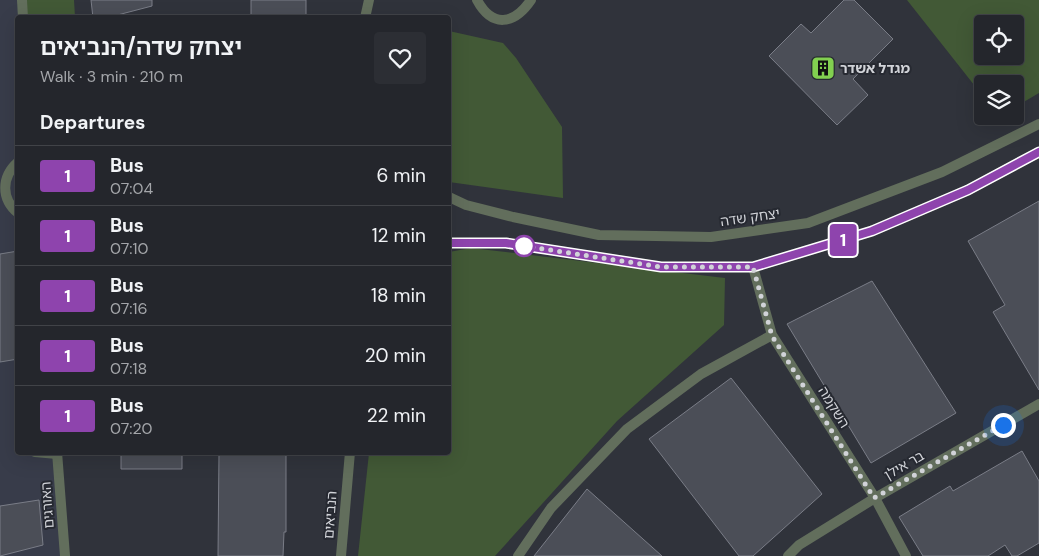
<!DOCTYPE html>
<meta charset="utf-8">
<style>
body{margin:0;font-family:"DM Sans","Noto Sans Hebrew",sans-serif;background:#2c2e34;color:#f1f3f6;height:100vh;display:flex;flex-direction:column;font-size:19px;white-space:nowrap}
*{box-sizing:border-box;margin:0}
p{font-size:16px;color:#a3a5a9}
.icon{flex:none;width:28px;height:28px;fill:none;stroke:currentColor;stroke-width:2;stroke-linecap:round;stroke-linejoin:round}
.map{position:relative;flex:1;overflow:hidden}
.side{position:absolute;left:15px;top:15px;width:436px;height:440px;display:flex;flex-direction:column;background:#24262c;border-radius:5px;box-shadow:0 5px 20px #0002,0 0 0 1px #414348}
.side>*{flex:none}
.badge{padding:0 10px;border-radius:4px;font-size:18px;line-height:32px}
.tools{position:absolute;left:974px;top:15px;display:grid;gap:10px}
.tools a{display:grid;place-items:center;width:50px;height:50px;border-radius:5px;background:#24262c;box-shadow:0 5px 20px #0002,0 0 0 1px #414348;font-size:25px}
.you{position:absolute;width:25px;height:25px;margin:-12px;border:4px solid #fff;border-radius:50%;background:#1a73e8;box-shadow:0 0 0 8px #1a73e833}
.map>.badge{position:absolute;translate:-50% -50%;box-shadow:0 0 0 2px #fff}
h2{padding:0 25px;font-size:19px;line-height:45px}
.round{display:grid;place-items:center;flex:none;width:52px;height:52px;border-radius:5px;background:#2c2e34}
.headline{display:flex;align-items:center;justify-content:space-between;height:85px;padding:0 25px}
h1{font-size:24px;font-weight:600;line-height:38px}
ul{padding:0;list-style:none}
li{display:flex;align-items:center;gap:15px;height:60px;padding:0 25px;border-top:1px solid #414348}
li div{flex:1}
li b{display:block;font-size:19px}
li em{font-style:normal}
li .badge{min-width:55px;font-weight:700;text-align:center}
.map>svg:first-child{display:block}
.built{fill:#383c4a}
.green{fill:#425936;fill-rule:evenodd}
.building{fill:#4b4e57;stroke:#7a7d87}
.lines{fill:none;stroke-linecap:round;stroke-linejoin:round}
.service{stroke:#626e5c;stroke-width:10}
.minor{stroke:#626e5c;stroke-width:10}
.tertiary{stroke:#626e5c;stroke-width:10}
.line-casing{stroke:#fff;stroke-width:11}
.line{stroke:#8e44ad;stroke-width:8}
.walk{stroke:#d1d3d8;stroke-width:5;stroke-dasharray:0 9}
.stop-dot{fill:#fff;stroke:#8e44ad;stroke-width:2.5}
.labels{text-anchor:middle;stroke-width:4;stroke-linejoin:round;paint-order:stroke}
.poi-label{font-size:14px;font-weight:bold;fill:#d1d3d8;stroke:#262931;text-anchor:start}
.street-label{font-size:14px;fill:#d1d3d8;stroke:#262931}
</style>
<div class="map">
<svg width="1039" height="556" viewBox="0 0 1039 556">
<rect width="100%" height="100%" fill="#30333b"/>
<!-- built -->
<path class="built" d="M 0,0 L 37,0 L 38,17 L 18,18 L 18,452 L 61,453 L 66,556 L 0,556 Z"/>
<!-- green -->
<path class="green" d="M 19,0 L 74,0 L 75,17 L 20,17 Z
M 907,0 L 1039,0 L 1039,93 L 1015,107 L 1015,84 L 982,84 L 982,95 ZM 982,24 L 1015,24 L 1015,56 L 982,56 Z
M 449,31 L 503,43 L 516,58 L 562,127 L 563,198 L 449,182 Z
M 471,248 L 725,278 L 724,325 L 617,421 L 495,556 L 358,556 L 369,453 L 449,452 L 449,252 Z"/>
<!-- building -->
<path class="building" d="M 91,0 L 152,0 L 152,6 L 106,18 L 93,18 Z
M 251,0 L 306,0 L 306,18 L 251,18 Z
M 844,0 L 854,0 L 893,39 L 853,79 L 868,95 L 837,125 L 769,56 L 801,24 L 811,33 Z
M 1039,201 L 1039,390 L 993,312 L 1005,305 L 968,241 Z
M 18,251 L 18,359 L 0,362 L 0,254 Z
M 872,281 L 956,413 L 871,463 L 787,324 Z
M 731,378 L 822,494 L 753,556 L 739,556 L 649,439 Z
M 1022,451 L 1039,481 L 1039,543 L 1017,556 L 1012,556 L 1005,545 L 988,556 L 923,556 L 899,517 L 950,486 L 953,491 Z
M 121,452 L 182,452 L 182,469 L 121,469 Z
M 219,452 L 286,452 L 286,532 L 284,532 L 283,556 L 218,556 Z
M 587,489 L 662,556 L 534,556 Z
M 39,500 L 43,545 L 0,556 L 0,506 Z"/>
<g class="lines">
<!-- service -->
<path class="service" d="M 477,0 C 492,28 514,25 531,0
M 35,452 L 57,454"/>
<!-- minor -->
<path class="minor" d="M 22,0 L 23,18
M 18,162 C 1,177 1,199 18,213
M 753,267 L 772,335 L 875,498 L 906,556
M 57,452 L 65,556
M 341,556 L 350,452
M 518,556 L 551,508 L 627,429 L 701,374 L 772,335"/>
<!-- tertiary -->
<path class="tertiary" d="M 365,18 L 369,0
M 449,197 L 466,205 L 513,217 L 599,235 L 711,237 L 808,223 L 942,172 L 1039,124
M 449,243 L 506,243 L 661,267 L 753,267 L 872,231 L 968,190 L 1039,152
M 788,556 L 799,545 L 875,498 L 1039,404"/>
</g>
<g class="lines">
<!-- line casing -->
<g class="line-casing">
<path id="line" d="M 449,243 L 506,243 L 661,267 L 753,267 L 872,231 L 968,190 L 1039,152"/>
</g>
<!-- line -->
<use href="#line" class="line"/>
<!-- walk -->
<path class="walk" d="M 524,246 L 661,267 L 753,267 L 772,336 L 874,498 L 1003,425"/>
</g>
<!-- icons -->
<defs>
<g id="building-square" transform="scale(1.25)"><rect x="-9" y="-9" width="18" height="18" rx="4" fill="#82d050" stroke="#262931"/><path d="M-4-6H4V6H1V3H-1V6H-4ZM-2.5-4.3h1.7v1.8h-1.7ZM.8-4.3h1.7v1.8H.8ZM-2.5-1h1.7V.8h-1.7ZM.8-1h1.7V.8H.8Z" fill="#111"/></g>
</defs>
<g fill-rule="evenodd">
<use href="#building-square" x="823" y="68"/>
</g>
<!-- markers -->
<circle class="stop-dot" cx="524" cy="246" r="10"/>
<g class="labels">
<!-- poi labels -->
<g class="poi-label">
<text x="840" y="73">מגדל אשדר</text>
</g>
<!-- street labels -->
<g class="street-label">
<text transform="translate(750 217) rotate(-8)" y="5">יצחק שדה</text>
<text transform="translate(834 407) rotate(58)" y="5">השקמה</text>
<text transform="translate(904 465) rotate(-30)" y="5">בר אילן</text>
<text transform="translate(47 505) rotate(-94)" y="5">האורגים</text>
<text transform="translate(330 515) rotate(-86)" y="5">הנביאים</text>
</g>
</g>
</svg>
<div class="tools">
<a><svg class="icon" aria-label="locate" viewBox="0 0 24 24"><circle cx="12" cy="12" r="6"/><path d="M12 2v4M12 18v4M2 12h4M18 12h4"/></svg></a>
<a><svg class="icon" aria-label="layers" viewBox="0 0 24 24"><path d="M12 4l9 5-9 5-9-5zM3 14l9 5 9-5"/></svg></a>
</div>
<div class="you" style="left:1003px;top:425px"></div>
<b class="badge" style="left:843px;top:240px;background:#8e44ad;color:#fff">1</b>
<section class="side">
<div class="headline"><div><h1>יצחק שדה/הנביאים</h1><p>Walk · 3 min · 210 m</p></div><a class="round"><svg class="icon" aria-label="heart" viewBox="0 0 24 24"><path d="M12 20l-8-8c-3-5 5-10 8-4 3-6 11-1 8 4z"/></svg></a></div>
<h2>Departures</h2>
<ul>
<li><span class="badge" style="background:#8e44ad;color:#fff">1</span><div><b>Bus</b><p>07:04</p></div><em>6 min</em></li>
<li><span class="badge" style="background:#8e44ad;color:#fff">1</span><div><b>Bus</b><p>07:10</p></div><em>12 min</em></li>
<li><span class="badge" style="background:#8e44ad;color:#fff">1</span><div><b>Bus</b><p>07:16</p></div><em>18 min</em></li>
<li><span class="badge" style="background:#8e44ad;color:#fff">1</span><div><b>Bus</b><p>07:18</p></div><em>20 min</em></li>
<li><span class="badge" style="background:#8e44ad;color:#fff">1</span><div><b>Bus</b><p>07:20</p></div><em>22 min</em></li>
</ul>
</section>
</div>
